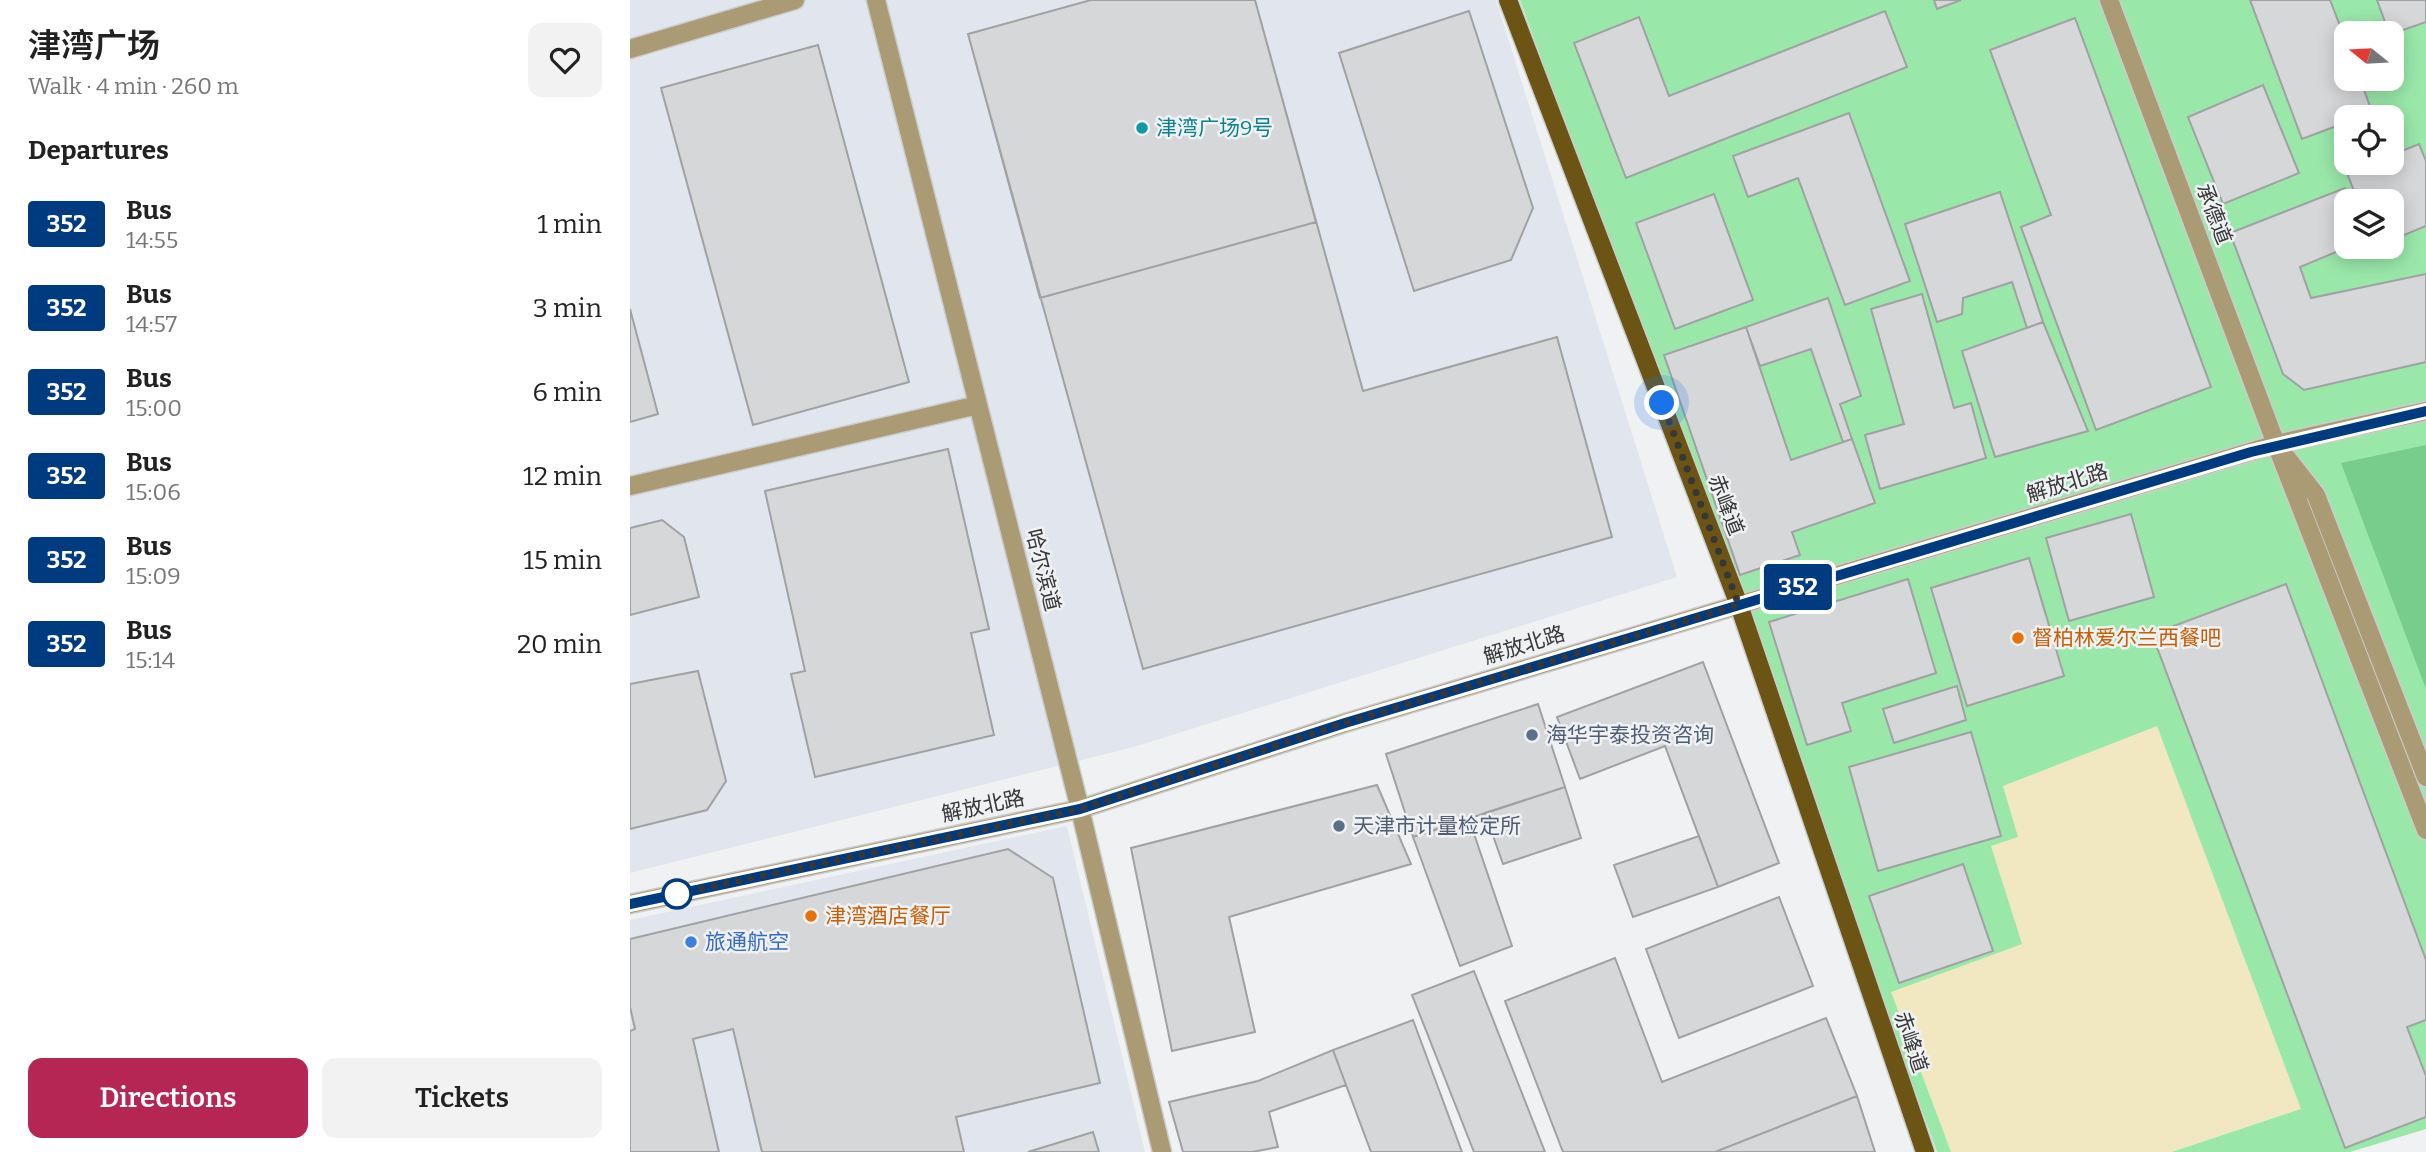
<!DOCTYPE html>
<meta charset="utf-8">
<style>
body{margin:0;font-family:Bitter,"Noto Sans SC",serif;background:#f2f2f2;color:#222;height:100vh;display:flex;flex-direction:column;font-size:26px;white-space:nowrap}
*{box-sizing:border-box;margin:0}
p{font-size:23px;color:#767676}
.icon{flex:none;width:38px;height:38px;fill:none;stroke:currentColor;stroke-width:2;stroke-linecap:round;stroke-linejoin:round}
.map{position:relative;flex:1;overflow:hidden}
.sheet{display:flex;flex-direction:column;background:#fff;width:630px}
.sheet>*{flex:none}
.badge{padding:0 14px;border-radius:5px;font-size:24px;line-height:46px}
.needle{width:46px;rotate:288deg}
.fabs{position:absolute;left:1704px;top:21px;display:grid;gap:14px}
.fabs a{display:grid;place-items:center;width:70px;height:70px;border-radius:14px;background:#fff;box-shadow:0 4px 18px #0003;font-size:35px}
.you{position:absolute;width:35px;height:35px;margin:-18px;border:5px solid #fff;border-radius:50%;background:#1a73e8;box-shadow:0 0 0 10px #1a73e833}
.map>.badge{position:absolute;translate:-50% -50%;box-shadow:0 0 0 4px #fff}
h2{padding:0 28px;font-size:26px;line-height:63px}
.round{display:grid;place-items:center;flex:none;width:74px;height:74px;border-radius:14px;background:#f2f2f2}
.overview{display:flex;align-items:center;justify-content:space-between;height:119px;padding:0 28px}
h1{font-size:33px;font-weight:600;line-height:52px}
.cta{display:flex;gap:14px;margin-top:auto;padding:14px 28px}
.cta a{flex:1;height:80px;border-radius:14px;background:#b62655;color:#fff;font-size:28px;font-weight:600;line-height:80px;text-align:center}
.cta a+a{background:#f2f2f2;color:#222}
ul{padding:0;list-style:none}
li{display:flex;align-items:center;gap:21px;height:84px;padding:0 28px}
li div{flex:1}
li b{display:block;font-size:26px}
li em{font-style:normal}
li .badge{min-width:77px;font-weight:700;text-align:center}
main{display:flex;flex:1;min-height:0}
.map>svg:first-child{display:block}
.built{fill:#e1e6ee}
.green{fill:#99e8aa;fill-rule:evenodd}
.forest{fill:#78cc8c}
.sand{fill:#f1e8c2}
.building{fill:#d6d7d9;stroke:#a0a1a3;stroke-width:2}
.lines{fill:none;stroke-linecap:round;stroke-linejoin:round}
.minor-casing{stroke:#cbccce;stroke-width:21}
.major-casing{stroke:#cbccce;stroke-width:21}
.minor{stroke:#ab9b75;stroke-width:18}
.major{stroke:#6b5414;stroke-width:18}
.line-casing{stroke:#fff;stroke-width:16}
.line{stroke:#003b80;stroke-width:10}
.walk{stroke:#363738;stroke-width:7;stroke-dasharray:0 12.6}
.culture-dot{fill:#0f9aa8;stroke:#f0f1f3;stroke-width:2.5}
.food-dot{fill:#e8710a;stroke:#f0f1f3;stroke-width:2.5}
.service-dot{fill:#5c6f8a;stroke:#f0f1f3;stroke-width:2.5}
.stop-dot{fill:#fff;stroke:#003b80;stroke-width:3.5}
.shop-dot{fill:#3f7fe0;stroke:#f0f1f3;stroke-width:2.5}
.labels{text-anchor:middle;stroke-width:5;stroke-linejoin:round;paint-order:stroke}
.culture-label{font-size:21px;fill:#0d838f;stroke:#f0f1f3;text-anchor:start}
.street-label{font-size:21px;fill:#363738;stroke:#f0f1f3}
.food-label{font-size:21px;fill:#c56008;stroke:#f0f1f3;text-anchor:start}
.service-label{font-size:21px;fill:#4e5e75;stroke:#f0f1f3;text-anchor:start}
.shop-label{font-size:21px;fill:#366cbe;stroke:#f0f1f3;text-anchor:start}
</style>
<main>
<section class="sheet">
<div class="overview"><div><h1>津湾广场</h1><p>Walk · 4 min · 260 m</p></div><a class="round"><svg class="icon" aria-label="heart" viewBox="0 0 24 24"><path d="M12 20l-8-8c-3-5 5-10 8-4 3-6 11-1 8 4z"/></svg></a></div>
<h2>Departures</h2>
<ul>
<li><span class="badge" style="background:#003b80;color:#fff">352</span><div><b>Bus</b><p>14:55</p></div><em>1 min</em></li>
<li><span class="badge" style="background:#003b80;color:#fff">352</span><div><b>Bus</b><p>14:57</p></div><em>3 min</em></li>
<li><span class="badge" style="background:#003b80;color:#fff">352</span><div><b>Bus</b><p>15:00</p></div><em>6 min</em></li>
<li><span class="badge" style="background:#003b80;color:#fff">352</span><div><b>Bus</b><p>15:06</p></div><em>12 min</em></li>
<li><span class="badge" style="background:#003b80;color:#fff">352</span><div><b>Bus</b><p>15:09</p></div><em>15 min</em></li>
<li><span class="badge" style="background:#003b80;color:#fff">352</span><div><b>Bus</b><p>15:14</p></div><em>20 min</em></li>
</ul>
<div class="cta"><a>Directions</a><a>Tickets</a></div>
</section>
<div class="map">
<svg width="1796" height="1152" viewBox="0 0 1796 1152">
<rect width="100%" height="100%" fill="#f0f1f3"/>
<!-- built -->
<path class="built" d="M 0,0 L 866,0 L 1047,577 L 504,747 L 0,873 Z
M 437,826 L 515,1152 L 0,1152 L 0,920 Z"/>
<!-- green -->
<path class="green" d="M 890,0 L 1796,0 L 1796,1129 L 1720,1152 L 1307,1152 ZM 1717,33 L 1762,33 L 1762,79 L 1717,79 ZM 1717,117 L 1762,117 L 1762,163 L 1717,163 ZM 1717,201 L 1762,201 L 1762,247 L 1717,247 Z"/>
<!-- forest -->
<path class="forest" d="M 1796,445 L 1796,689 L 1711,463 Z"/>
<!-- sand -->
<path class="sand" d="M 1527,726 L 1671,1109 L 1542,1152 L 1321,1152 L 1261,992 L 1392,944 L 1361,846 L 1388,837 L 1373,786 Z"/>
<!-- building -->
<path class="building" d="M 461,0 L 625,0 L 733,391 L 927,337 L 982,537 L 513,669 L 338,34 Z
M 461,0 L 625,0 L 686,222 L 410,298 L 338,34 Z
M 1304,0 L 1331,0 L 1307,9 Z
M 1620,0 L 1700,0 L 1717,44 L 1717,79 L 1730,79 L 1742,112 L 1728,117 L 1717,117 L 1717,122 L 1672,139 Z
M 1747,0 L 1796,0 L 1796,22 L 1762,34 L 1759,33 Z
M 839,11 L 903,208 L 881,260 L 784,291 L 709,53 Z
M 1255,11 L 1277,67 L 996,178 L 944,43 L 1009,17 L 1039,96 Z
M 1445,18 L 1581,387 L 1466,430 L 1391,227 L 1421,215 L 1360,50 Z
M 188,45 L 279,382 L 123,425 L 31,88 Z
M 1633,85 L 1669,173 L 1593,204 L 1558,117 Z
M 1219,113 L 1280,281 L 1215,305 L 1168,178 L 1118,197 L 1103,156 Z
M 1789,144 L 1796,161 L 1796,226 L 1762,240 L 1762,201 L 1728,201 L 1717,173 L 1742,163 L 1762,163 L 1762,155 Z
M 1715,188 L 1721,201 L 1717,201 L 1718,247 L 1670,267 L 1681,298 L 1796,274 L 1796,362 L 1674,390 L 1653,374 L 1600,233 Z
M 1370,192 L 1413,322 L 1397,328 L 1382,282 L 1333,298 L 1332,314 L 1307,322 L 1275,224 Z
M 1084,194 L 1123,300 L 1045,329 L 1006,223 Z
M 1292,294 L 1324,408 L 1341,403 L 1356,458 L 1250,489 L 1235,435 L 1274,424 L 1241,309 Z
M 1198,298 L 1231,396 L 1210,404 L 1222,439 L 1213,442 L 1181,349 L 1130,366 L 1116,327 Z
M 0,309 L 28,414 L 0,422 Z
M 1413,322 L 1458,431 L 1365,457 L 1332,351 Z
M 1116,327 L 1161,460 L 1222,439 L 1245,503 L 1162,532 L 1170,555 L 1110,575 L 1034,355 Z
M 318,449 L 359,629 L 341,633 L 364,735 L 185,777 L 161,674 L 175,671 L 135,491 Z
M 1501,514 L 1524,597 L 1439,621 L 1416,538 Z
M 32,520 L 54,537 L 69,597 L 0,615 L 0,528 Z
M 1399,558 L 1434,676 L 1337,706 L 1301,588 Z
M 1278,579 L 1306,673 L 1212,703 L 1221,731 L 1177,745 L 1139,622 Z
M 1656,584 L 1796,960 L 1796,1020 L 1777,1027 L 1796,1076 L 1796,1117 L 1715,1148 L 1522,634 Z
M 1073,662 L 1149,863 L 1088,887 L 1035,746 L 950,779 L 927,717 Z
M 68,671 L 96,781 L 77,810 L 0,829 L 0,684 Z
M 1327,686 L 1336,720 L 1264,743 L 1253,709 Z
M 908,704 L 935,787 L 783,837 L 756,754 Z
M 1341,732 L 1371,836 L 1248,871 L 1219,767 Z
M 747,785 L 781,864 L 599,917 L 625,1032 L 542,1051 L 501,848 Z
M 935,787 L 951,838 L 873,864 L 855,813 Z
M 839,819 L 882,946 L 830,966 L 783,837 Z
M 1069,836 L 1088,887 L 1003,917 L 984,865 Z
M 378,849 L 423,878 L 470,1083 L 326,1117 L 334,1152 L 132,1152 L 103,1029 L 63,1039 L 89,1152 L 0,1152 L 0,1031 L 5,1029 L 0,1007 L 0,939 Z
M 1333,864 L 1363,951 L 1269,983 L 1239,896 Z
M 1149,897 L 1183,986 L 1049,1038 L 1016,949 Z
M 985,958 L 1032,1082 L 1196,1018 L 1227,1096 L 1085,1152 L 933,1152 L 875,1001 Z
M 844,971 L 915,1152 L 844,1152 L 782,995 Z
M 783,1020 L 832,1152 L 741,1152 L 703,1050 Z
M 703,1050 L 716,1085 L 639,1112 L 648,1147 L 622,1152 L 553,1152 L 539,1102 L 628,1081 Z
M 1227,1096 L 1245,1152 L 1085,1152 Z
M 463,1132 L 469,1152 L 398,1152 Z"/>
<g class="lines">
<!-- minor casing -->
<g class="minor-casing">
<path id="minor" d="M 246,0 L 450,809 L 532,1152
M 1479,0 L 1646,444 L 1796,830
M 0,49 L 165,0
M 1657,458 L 1686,495 L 1796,777
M 0,486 L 348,405
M 0,904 L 450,809 L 715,723 L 1646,444 L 1796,411"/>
</g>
<!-- major casing -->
<g class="major-casing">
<path id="major" d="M 878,0 L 1109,605 L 1295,1152"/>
</g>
<!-- minor -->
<use href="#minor" class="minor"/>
<!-- major -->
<use href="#major" class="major"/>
</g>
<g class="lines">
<!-- line casing -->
<g class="line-casing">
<path id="line" d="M 0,904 L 450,809 L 715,723 L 1621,452 L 1796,411"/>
</g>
<!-- line -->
<use href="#line" class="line"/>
<!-- walk -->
<path class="walk" d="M 47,894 L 450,809 L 715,723 L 1109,605 L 1032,403"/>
</g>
<!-- markers -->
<circle class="culture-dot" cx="512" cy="128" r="7"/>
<g class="food-dot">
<circle cx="1388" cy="638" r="7"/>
<circle cx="181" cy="916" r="7"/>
</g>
<g class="service-dot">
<circle cx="902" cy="735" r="7"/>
<circle cx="709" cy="826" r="7"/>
</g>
<circle class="stop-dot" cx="47" cy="894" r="14"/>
<circle class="shop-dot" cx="61" cy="942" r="7"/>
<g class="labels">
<!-- culture labels -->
<g class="culture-label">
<text x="526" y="135">津湾广场9号</text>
</g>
<!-- street labels -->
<g class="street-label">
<text transform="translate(1584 214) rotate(69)" y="7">承德道</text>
<text transform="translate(1437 483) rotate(-17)" y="7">解放北路</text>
<text transform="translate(1096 505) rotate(69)" y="7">赤峰道</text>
<text transform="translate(413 570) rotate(76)" y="7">哈尔滨道</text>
<text transform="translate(894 645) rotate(-17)" y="7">解放北路</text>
<text transform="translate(353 806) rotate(-12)" y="7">解放北路</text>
<text transform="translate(1281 1042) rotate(71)" y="7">赤峰道</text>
</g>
<!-- food labels -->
<g class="food-label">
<text x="1402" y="645">督柏林爱尔兰西餐吧</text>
<text x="195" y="923">津湾酒店餐厅</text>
</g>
<!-- service labels -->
<g class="service-label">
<text x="916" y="742">海华宇泰投资咨询</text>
<text x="723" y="833">天津市计量检定所</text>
</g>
<!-- shop labels -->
<g class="shop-label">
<text x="75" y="949">旅通航空</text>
</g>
</g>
</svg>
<div class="fabs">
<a><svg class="needle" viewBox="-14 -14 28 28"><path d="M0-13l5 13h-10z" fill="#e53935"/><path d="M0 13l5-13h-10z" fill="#767676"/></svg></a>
<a><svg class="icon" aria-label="locate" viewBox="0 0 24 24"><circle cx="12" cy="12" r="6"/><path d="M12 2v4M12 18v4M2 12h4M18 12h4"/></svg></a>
<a><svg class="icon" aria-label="layers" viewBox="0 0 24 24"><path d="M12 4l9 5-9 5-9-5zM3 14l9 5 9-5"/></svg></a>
</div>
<div class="you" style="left:1032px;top:403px"></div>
<b class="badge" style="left:1168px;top:587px;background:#003b80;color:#fff">352</b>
</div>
</main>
